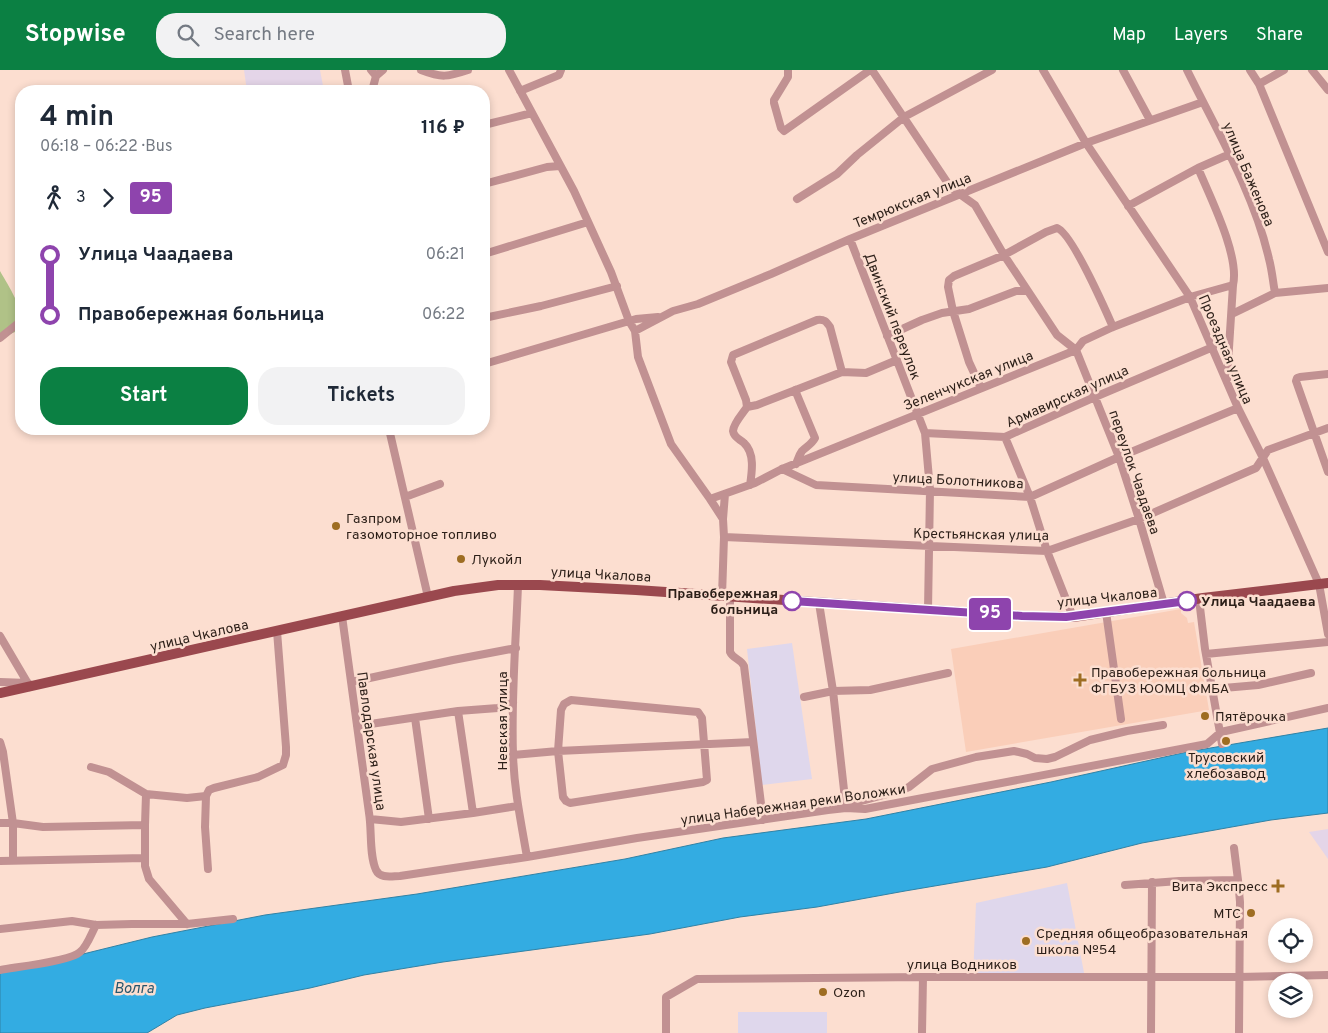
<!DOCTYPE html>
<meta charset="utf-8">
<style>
body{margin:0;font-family:Overpass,sans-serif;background:#f2f2f3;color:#1f2937;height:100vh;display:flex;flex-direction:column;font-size:19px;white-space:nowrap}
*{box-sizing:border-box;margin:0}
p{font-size:16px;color:#747a83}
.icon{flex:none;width:28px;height:28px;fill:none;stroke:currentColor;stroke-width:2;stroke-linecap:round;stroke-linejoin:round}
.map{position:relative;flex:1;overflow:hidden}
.details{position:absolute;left:15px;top:15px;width:475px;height:350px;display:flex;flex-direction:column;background:#fff;border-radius:20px;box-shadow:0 2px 8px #0003}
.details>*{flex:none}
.badge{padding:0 10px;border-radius:4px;font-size:18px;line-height:32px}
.controls{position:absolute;left:1268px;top:848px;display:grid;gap:10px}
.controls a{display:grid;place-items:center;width:45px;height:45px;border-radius:50%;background:#fff;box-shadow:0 2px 8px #0003;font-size:25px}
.map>.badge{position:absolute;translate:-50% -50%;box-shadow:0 0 0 2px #fff}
.legs{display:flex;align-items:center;gap:8px;height:55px;padding:0 25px;font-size:16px}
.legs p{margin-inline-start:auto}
.summary{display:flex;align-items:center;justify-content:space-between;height:85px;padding:0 25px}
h1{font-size:28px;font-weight:700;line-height:38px}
.button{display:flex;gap:10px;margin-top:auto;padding:10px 25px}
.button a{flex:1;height:58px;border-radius:20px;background:#0b8043;color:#fff;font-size:20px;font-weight:700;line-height:58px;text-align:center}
.button a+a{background:#f2f2f3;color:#1f2937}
ul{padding:0 25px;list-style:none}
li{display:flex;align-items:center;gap:18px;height:60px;font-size:19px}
li i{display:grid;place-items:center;width:8px;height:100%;margin:0 6px;background:currentColor}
li i::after{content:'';width:12px;height:12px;margin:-6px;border:4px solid;border-radius:50%;background:#fff}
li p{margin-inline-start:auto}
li:first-child i{background:linear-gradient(#0000 50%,currentColor 0)}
li:last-child i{background:linear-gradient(currentColor 50%,#0000 0)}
header{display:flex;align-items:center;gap:30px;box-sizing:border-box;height:70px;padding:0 25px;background:#0b8043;color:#fff}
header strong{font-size:24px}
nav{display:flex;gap:28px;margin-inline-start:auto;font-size:18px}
.search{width:350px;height:45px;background:#f2f2f3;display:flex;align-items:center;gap:12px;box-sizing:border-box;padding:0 18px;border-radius:20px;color:#747a83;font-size:19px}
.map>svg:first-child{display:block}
.built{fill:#faceb9}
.industrial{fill:#e4d5e8}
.education{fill:#dfd7ec}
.green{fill:#b0c287}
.water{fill:#33ace2;stroke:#3182a5}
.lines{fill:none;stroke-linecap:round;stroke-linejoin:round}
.minor{stroke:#c19192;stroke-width:8}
.major{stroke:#9a484e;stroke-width:10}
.line-1-casing{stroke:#fff;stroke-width:11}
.line-1{stroke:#8e44ad;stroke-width:8}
.poi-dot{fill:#9e6d22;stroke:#fcded0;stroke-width:2}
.stop-1-dot{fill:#fff;stroke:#8e44ad;stroke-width:2.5}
.labels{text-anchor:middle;stroke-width:5;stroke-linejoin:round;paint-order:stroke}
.street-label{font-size:14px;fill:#2c1f18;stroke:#fcded0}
.poi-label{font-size:14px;fill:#2c1f18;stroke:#fcded0;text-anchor:start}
.stop-label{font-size:14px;font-weight:bold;fill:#2c1f18;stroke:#fcded0;text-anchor:end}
.water-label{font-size:15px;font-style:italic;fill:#28566d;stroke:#fcded0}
</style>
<header>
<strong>Stopwise</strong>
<div class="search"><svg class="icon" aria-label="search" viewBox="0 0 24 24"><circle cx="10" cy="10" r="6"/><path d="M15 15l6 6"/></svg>Search here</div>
<nav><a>Map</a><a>Layers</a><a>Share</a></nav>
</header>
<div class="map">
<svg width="1328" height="963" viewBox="0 0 1328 963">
<rect width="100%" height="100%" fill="#fcded0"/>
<!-- built -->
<path class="built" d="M 1181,539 L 1181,543 L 1187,548 L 1188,553 L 1194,552 L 1209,640 L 966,682 L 951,579 Z"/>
<!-- industrial -->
<path class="industrial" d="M 244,0 L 320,0 L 324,21 L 247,21 Z
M 1328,759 L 1328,789 L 1309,762 Z"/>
<!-- education -->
<path class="education" d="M 792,573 L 812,709 L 762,715 L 747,579 Z
M 1067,813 L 1085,908 L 973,909 L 976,833 Z
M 738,942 L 827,942 L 827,963 L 738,963 Z"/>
<!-- green -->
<path class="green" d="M 0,201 C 5,210 23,238 21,248 C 20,253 17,258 15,262 L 0,268 Z"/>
<!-- water -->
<path class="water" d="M 1328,658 L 1328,743 L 1271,750 L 1142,773 L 1047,797 L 905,821 L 817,837 L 740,847 L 650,864 L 443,892 L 364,905 L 310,918 L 205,938 L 177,945 L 147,963 L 0,963 L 0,898 L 75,886 L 152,867 L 265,845 L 417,824 L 625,789 L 723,768 L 866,749 L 1051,712 L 1187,682 Z"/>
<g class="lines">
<!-- minor -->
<path class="minor" d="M 345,0 L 349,21
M 371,0 L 376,6 L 383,0
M 421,0 C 442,8 447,7 468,0
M 509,0 L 574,121 L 611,202 L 629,251 L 635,261 L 638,287 L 671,374 L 710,429 L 723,449 L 724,467 L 722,526
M 788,0 L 788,7 L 774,30 L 774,33 L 781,58 L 784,61 L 870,0
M 872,0 L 949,115 L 954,120 L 975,135 L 1004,185 L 1057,265 L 1076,280 L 1119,387 L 1139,449 L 1164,534
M 1043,0 L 1086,73 L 1190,227 L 1238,338 L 1263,388 L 1319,514 L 1328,564
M 1123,0 L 1150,50
M 1187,0 C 1217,61 1254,123 1269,189 C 1272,200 1273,212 1275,223
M 1250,0 L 1259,14 L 1328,182
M 1312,0 L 1328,20
M 1259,14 L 1284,0
M 372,21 L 376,6
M 520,21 L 559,5 L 561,0
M 484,55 L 532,43
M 1198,98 C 1210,127 1240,186 1233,215 L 1227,309
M 484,114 L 547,97 L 560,96
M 797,129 L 837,104 L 857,85 L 904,47 L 992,0
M 1128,136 L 1198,98 L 1230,84
M 850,169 L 925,363 L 930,420 L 928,540
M 484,184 L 588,152
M 1232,244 L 1275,223 L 1328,218
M 484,248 L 541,236 L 617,216
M 635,261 L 673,241 L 698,234 L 771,204 L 850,169 L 1086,73 L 1203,32
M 887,266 L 922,250 L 942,243 L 969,239 L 1016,221 L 1027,221
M 0,268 L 21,251
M 484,294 L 636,249 L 658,247
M 1328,304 L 1300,307 L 1297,308 L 1296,311 L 1328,402
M 981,318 L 969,292 L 953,241 L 948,217 L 949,210 L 954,206 L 1004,185 L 1046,162 L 1057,158 C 1072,163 1105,239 1113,257
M 795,320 L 815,368 C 812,374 807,376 802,381 C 799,385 798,389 796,394
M 747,337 L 757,335 L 842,302 L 866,303 L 897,290
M 389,359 L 428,527
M 925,363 L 1005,367 L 1095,327 L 1213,277
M 1005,367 L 1030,427 L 1047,481 L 1073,547
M 782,399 L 816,415 L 1030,427 L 1119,387 L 1238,338
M 750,415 C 752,402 755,383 744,373 C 740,369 734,368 733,361 C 733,354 743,343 747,337 L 746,330 L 731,292 L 733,285 L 817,250 C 824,249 826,251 830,257 L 842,302
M 405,427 L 440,414
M 710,429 L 755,413 L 782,399 L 1076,280 L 1083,271 L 1113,257 L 1190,227 L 1233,215
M 723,449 L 725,424
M 724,467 L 1047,481 L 1139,449 L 1256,398 L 1268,380 L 1328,358
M 518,515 C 516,571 511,627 513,684 C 514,719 521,752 527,787
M 730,527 L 730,582 C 733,589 741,589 744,596 L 763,750
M 1199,529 L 1205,579 L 1222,674
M 819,533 L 833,621 L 846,738
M 1106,542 L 1121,649
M 342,546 C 351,612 360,677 369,743 C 372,760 369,785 376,800 C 380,809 392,806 400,806 L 527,787 L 637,768 L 828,740 L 846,738 L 865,739 L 1207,674 L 1221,662 L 1328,638
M 0,566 L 30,617
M 1206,584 L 1328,572
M 0,612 L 28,613
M 351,612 L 453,590 L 516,578
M 1212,619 L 1258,615 L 1311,603
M 804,627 L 833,621 L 870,620 L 948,603
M 571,630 L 698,642 L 702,648 L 707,710 L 703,712 L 570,733 L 566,731 L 563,727 L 558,681 L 561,640 L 564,634 Z
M 458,641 L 473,743
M 415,648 L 429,749
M 357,656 L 458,641 L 498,638 L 513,632
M 0,672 L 3,682 L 13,753 L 13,790
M 513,685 L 558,681 L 753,672
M 91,697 L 109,702 L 146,724 L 187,728 L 206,726
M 847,735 L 902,720 L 909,717 L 932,699 L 976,687 L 1014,681 L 1027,684 L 1035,688 L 1047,689 L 1055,687 L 1090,670 L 1127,661 L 1163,655
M 370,749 L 401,752 L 473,743 L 517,736
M 0,753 L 13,753 L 43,757 L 145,755 L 145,788
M 145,755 L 146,724
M 1234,778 L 1238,810 L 1240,832 L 1239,963
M 0,791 L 145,788 L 145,796 L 149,809 L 187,854
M 208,799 L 205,757 L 206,726 L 209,720 L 214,718 L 258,707 L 283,695 L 286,685 L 286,677 L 277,561
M 1125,815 L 1179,811 L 1238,810
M 0,859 L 72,851 L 96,855 L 132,854 L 187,854 L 233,849
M 0,900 C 16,897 71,891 80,882 C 87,877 92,862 96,855
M 666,963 L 666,927 L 697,909 L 924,907 L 1239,907 L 1328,905
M 922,963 L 923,907
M 1151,963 L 1152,812"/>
<!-- major -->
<path class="major" d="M 0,623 L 454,521 L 498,515 L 540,515 L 636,520 L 1022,546 L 1073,547 L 1203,528 L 1328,513"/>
</g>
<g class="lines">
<!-- line-1 casing -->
<g class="line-1-casing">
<path id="line-1" d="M 792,531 L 1022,546 L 1066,547 L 1187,531"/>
</g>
<!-- line-1 -->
<use href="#line-1" class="line-1"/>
</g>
<!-- markers -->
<g class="poi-dot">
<circle cx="336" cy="456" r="5"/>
<circle cx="461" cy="489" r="5"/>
<path d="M1077.5 602.5h5v5h5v5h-5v5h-5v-5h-5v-5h5z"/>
<circle cx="1205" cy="646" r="5"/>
<circle cx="1226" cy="671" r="5"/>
<path d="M1275.5 808.5h5v5h5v5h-5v5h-5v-5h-5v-5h5z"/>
<circle cx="1251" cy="843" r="5"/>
<circle cx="1026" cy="871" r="5"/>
<circle cx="823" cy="922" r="5"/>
</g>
<g class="stop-1-dot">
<circle cx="792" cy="531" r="9"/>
<circle cx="1187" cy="531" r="9"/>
</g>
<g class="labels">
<!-- street labels -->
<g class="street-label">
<text transform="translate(1249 104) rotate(67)" y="5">улица Баженова</text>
<text transform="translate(912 130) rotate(-22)" y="5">Темрюкская улица</text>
<text transform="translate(893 246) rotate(69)" y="5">Двинский переулок</text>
<text transform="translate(1226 279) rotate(67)" y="5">Проездная улица</text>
<text transform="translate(968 310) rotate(-22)" y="5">Зеленчукская улица</text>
<text transform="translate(1067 326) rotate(-24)" y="5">Армавирская улица</text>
<text transform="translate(1135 402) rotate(71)" y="5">переулок Чаадаева</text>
<text transform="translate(958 410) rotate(3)" y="5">улица Болотникова</text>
<text transform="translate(981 464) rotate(1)" y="5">Крестьянская улица</text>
<text transform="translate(601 504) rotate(3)" y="5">улица Чкалова</text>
<text transform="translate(1107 527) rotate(-6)" y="5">улица Чкалова</text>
<text transform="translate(199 565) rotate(-13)" y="5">улица Чкалова</text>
<text transform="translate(502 651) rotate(-90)" y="5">Невская улица</text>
<text transform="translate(372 671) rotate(82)" y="5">Павлодарская улица</text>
<text transform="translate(793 734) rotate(-8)" y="5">улица Набережная реки Воложки</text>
<text x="962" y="899">улица Водников</text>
</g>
<!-- poi labels -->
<g class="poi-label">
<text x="346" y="453">Газпром<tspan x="346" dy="16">газомоторное топливо</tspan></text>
<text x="471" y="494">Лукойл</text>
<text x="1091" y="607">Правобережная больница<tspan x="1091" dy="16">ФГБУЗ ЮОМЦ ФМБА</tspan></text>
<text x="1215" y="651">Пятёрочка</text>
<text x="1226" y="692" text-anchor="middle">Трусовский<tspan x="1226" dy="16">хлебозавод</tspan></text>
<text x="1268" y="821" text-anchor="end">Вита Экспресс</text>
<text x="1241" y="848" text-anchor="end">МТС</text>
<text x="1036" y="868">Средняя общеобразовательная<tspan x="1036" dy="16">школа №54</tspan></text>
<text x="833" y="927">Ozon</text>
</g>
<!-- stop labels -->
<g class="stop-label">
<text x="778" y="528">Правобережная<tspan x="778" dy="16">больница</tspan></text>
<text x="1201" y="536" text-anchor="start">Улица Чаадаева</text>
</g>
<!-- water labels -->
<g class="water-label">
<text x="134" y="923">Волга</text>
</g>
</g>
</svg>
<div class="controls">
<a><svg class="icon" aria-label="locate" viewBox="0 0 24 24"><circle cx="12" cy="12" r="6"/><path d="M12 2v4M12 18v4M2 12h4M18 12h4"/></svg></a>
<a><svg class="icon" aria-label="layers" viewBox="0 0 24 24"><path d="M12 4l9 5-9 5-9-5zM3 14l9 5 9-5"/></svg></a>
</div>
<b class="badge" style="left:990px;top:544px;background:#8e44ad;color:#fff">95</b>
<section class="details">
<div class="summary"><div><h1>4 min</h1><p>06:18 – 06:22 · Bus</p></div><b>116 ₽</b></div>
<div class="legs"><svg class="icon" aria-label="walk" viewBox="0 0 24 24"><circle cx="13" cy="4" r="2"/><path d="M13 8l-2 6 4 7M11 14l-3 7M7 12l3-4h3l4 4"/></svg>3<svg class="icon" aria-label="forward" viewBox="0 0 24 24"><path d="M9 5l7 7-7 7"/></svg><b class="badge" style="background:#8e44ad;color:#fff">95</b></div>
<ul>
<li><i style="color:#8e44ad"></i><b>Улица Чаадаева</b><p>06:21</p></li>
<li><i style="color:#8e44ad"></i><b>Правобережная больница</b><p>06:22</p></li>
</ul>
<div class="button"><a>Start</a><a>Tickets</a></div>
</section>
</div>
